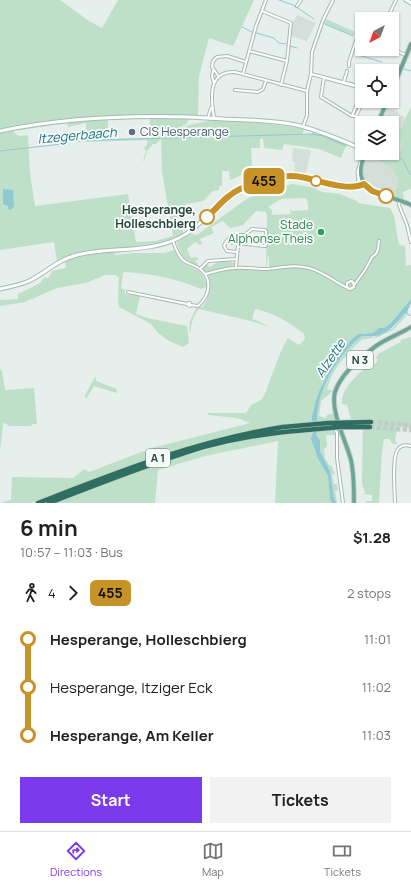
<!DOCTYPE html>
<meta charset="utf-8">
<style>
body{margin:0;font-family:Manrope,sans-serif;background:#f2f2f2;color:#202124;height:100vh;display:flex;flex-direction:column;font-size:15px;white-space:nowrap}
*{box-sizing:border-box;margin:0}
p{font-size:13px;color:#757577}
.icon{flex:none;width:22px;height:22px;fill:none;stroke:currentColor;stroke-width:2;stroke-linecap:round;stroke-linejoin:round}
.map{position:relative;height:503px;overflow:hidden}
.panel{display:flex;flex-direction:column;background:#fff;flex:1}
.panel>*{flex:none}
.badge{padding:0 8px;border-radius:6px;font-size:14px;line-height:26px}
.needle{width:26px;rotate:221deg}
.fabs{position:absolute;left:355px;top:12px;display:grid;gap:8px}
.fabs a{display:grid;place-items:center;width:44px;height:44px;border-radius:0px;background:#fff;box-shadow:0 1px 3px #0004;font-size:20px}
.map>.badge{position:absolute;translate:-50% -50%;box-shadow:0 0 0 2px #fff}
.legs{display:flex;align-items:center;gap:6px;height:44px;padding:0 20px;font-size:13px}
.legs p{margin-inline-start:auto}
.headline{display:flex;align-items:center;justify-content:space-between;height:68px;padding:0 20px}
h1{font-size:22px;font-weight:700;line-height:30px}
.cta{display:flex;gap:8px;margin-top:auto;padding:8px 20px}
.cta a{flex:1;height:46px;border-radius:0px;background:#7c3aed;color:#fff;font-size:16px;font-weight:700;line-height:46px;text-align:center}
.cta a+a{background:#f2f2f2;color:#202124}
ul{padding:0 20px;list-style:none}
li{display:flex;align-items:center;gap:14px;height:48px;font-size:15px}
li i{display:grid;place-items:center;width:6px;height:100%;margin:0 5px;background:currentColor}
li i::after{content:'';width:10px;height:10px;margin:-5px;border:3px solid;border-radius:50%;background:#fff}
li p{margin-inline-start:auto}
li:first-child i{background:linear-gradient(#0000 50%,currentColor 0)}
li:last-child i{background:linear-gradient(currentColor 50%,#0000 0)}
.tab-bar{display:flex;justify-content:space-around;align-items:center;height:56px;border-top:1px solid #e0e0e0;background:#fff;font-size:11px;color:#757577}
.tab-bar a{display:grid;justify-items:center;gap:2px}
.tab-bar .on{color:#7c3aed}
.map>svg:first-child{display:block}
.built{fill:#d4dfda}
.green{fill:#bfe0c8;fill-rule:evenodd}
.water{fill:#8ec9d4}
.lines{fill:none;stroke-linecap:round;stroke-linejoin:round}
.stream{stroke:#8ec9d4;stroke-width:1}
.motorway-tunnel{stroke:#bfccc8;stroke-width:4.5;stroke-dasharray:4.5 2;stroke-linecap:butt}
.minor-casing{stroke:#a8b8b2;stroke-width:4}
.secondary-casing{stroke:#a4bbb3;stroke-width:5}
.primary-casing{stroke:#c2cac8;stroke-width:5.5}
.motorway-casing{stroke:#c2cac8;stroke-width:6}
.minor{stroke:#fff;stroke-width:2}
.secondary{stroke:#fff;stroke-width:3}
.primary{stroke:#6aa596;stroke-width:3.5}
.motorway{stroke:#2f6f62;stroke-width:4.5}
.motorway-bridge-casing{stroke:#c2cac8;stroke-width:6;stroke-linecap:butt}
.motorway-bridge{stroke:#2f6f62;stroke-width:4.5}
.line-1-casing{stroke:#fff;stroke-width:9}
.line-1{stroke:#c79227;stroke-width:6}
.service-dot{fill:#5c6f8a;stroke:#f7fbf9;stroke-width:1.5}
.stop-1-dot{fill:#fff;stroke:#c79227;stroke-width:2}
.leisure-dot{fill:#2e9e5b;stroke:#f7fbf9;stroke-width:1.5}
.labels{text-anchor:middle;stroke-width:3.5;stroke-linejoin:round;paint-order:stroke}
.shield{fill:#f7fbf9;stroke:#637a73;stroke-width:1}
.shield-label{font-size:11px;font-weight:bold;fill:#24423a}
.service-label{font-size:12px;fill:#4e5e75;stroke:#f7fbf9;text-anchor:start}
.stop-label{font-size:12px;font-weight:bold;fill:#24423a;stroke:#f7fbf9;text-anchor:end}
.leisure-label{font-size:12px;fill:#27864d;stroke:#f7fbf9;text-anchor:end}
.water-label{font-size:13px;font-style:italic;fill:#1c6f80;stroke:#f7fbf9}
</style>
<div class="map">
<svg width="411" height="503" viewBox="0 0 411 503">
<rect width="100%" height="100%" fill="#e6efeb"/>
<!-- built -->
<path class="built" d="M 297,15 L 316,23 L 307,41 L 291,36 L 293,22 Z
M 387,108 L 398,112 L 400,115 L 405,117 L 402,125 L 403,127 L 401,128 L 398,134 L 402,146 L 400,151 L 395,155 L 391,153 L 392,153 L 392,142 L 394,137 L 392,136 L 392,123 L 381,123 Z
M 293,148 L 311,150 L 305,177 L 294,174 L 295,162 L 292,161 Z
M 366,155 L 386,164 L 397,175 L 399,183 L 396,197 L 376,191 L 366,183 L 363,177 L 362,169 Z"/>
<!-- green -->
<path class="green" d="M 0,0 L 60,0 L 89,21 L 102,28 L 118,0 L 254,0 L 233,46 L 209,38 L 199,76 L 198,116 L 189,116 L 189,120 L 186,124 L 167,135 L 162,136 L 149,133 L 150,118 L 108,120 L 108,139 L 149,138 L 156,136 L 166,137 L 181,128 L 189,125 L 208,121 L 208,120 L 265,123 L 304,129 L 302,135 L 312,134 L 312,132 L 348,145 L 346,146 L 341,158 L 319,149 L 284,144 L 282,150 L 264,148 L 263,139 L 260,139 L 260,148 L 251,148 L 252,167 L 256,166 L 270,167 L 249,172 L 230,180 L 229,171 L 222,171 L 222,186 L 219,186 L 219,190 L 213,191 L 203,201 L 186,204 L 186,210 L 179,212 L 179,216 L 177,219 L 183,231 L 182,234 L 159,243 L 128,247 L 128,249 L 134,250 L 134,251 L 115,253 L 115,255 L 134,253 L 165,253 L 174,250 C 176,253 178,258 181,261 C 192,272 203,265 207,287 L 201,289 C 175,278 152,274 125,272 L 123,273 L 121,288 L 125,290 L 125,294 L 129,295 L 131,294 L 140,296 L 136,314 L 147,318 L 187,326 L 189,343 L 183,347 L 169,341 L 158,333 L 151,324 L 119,307 L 118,300 L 119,278 L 115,275 L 105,275 L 86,283 L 57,288 L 25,302 L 0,306 L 0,300 L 18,299 L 18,294 L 40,283 L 45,277 L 47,278 L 50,276 L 52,271 L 66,268 L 65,262 L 66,261 L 63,258 L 57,261 L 54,242 L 0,250 ZM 67,123 L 68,127 L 86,123 L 87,142 L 147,140 L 147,145 L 144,147 L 145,150 L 146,150 L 143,161 L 144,161 L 147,151 L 153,144 L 156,144 L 161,139 L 162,172 L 173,236 L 156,241 L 136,242 L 128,194 L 35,206 L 30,173 L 28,135 L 19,136 L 14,132 L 14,131 Z
M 326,19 L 355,32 L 354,36 L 324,24 Z
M 411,107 L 411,189 L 403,192 L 404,200 L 396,197 L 396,192 L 395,191 C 406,177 387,165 377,159 L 378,154 L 390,153 L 395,155 L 397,150 L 400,151 L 402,146 L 398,134 L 401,128 L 403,127 L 402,125 Z
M 293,184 L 314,188 L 322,192 L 340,194 L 357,201 L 358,203 L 390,208 L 394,216 L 399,245 L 405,246 L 406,266 L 411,265 L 411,299 L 390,324 L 384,328 L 379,328 L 373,333 L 363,333 L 350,341 L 331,366 L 317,396 L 313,434 L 314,450 L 317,457 L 328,476 L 330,498 L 332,503 L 275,503 L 278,441 L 205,456 L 158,470 L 155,503 L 55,503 C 104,484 153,465 204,450 C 230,443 257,438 284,433 L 283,425 L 235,433 L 159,455 L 32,503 L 0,503 L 11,500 L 12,477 L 73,478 L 84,469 L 89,472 L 152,448 L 250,423 L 237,418 L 208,415 L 208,413 L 246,413 L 251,405 L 261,400 L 264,396 L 281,351 L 288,338 L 299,345 L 305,339 L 304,334 C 289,322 274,313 255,309 L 252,319 L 258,321 L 269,327 L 251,321 L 199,309 C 193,316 191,324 190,334 C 187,325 193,313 198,306 L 203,307 C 205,302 208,298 209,292 C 211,286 207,280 209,274 L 236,269 L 269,268 L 269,257 L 268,256 L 267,266 L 266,267 L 267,216 L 266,212 L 256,211 L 243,225 L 230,228 L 223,221 L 211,227 L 214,233 L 200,239 L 202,244 L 200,245 L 195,242 L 187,249 L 191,258 L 196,257 L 199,259 L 195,261 L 198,263 L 197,266 L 183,258 L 177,243 C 179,240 186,238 190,234 L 197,235 L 245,200 L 262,191 L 262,190 ZM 306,198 L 308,204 L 308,210 L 292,211 L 290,208 L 291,214 L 272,215 L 272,210 L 268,207 L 281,199 Z
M 221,260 L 235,263 L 233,266 L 208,272 L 204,271 L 202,269 L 206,264 L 210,267 Z
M 404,314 L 407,315 L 393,330 L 378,337 L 361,340 L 348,353 L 356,361 L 353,363 L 346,356 C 336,366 331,376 327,389 L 333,391 L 321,401 L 319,416 L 326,418 L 327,415 L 334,413 L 336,423 L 333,425 L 332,429 L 336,435 L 326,435 L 327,447 L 324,448 L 325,458 L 329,465 L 331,465 L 335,474 L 332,475 L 334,484 L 337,484 L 338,490 L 335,491 L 337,502 L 334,498 L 330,471 L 320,451 L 320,440 L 316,435 C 319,428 317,423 317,416 C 317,412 318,408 319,404 C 323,381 343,349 362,336 L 374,337 L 393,328 Z
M 411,337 L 411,429 L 398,426 L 395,439 L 397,444 L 393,444 L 389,439 L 384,439 L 382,451 L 379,503 L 366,503 L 366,501 L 372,501 L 372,495 L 363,494 L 365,493 L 362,483 L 363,420 L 351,419 L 347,405 L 342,404 C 341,387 359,374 370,363 L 373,366 L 378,360 L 376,358 L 378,354 L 401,342 L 400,340 Z
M 0,369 L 2,371 L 5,390 L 34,388 L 37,424 L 32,424 L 31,426 L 9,426 L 5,423 L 3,424 L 0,451 Z
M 95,377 L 96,377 L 96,381 L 117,389 L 116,393 L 94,386 L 86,399 L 85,395 Z"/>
<!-- water -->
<path class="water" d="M 3,189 L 13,190 L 14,206 L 11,210 L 8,209 L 8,206 L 3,204 Z
M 411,299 L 411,303 L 407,312 L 408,313 L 404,314 C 396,324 388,334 375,336 C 371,337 366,336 362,336 C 343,349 323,381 319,404 C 318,408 317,412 317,416 C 317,423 319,428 316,435 L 320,440 L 320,451 L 330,471 L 334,498 L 337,503 L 332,503 L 330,499 L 328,476 L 317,457 L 311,438 L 313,434 L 312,417 L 317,396 L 331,366 L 350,341 L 358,334 L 373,333 L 379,328 L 384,328 L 390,324 Z"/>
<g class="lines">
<!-- stream -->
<path class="stream" d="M 279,0 L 293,5 L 314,19
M 325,24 L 353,36
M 242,27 L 252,32
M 256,33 L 274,38 L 279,43 L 286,44
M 290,46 L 297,48
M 355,54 L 382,62
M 404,69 L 411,71
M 0,151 L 62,144 L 63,142 L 98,140 L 312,134 L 323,136 L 346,146
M 367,154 L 379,160 L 401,158 C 406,162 406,170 411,175
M 406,313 L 411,316"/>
<!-- motorway-tunnel -->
<path class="motorway-tunnel" d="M 371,422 L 411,425
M 370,427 L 411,430"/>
<!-- minor casing -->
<g class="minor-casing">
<path id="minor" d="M 297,6 L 301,0
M 262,11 L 291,23 L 287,61 L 281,85
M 387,19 L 396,0
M 391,49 L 406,55
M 249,51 L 287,61
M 349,66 L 349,62 L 357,37 L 362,36
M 213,71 L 212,76 L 214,83
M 243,74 L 256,26 L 266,0
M 311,74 L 362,87
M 219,77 L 212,67 L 213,61 L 217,57 L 227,56 L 246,62
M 324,77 L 321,97 L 352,116 L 356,116 L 363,101
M 325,78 L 362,88
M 344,81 L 347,71
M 235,90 L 258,92 L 263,89 L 266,81
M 352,116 L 362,93
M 208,118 L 211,108
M 214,118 C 211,99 207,71 235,72 L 307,91
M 303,127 L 307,115 L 307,91 L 311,74 L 312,52 L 323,20 L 333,0
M 400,201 L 399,205 L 407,225 L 411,242
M 173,241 C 175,247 178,255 183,260 C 187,264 192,264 197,267 C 213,276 211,295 198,306 L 191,305
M 226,242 L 265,246 L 266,245 L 266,231 L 265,230 L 252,229 L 245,235 L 239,235 C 238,246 237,257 236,267
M 237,252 L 227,251 L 224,246 L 226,242 L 232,235 L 239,235
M 201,268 L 208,261 L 237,259
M 205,274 C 214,272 225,268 235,268 C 245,267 256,269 266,269 C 281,268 293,264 309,268 C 324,272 336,283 350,289 L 354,287 L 353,282 L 351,281 L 347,283 L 347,287 L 349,289
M 355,284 L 365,270 L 372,257 L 376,254 L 378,249 L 379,241
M 128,292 L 187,304
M 188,303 L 190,303 L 190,306 L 188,305 Z
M 334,427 L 337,433 L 337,458 L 343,503
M 395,503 C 395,492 391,454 399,448 C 402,445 407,445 411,446"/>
</g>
<!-- secondary casing -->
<g class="secondary-casing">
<path id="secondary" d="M 406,0 L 411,3
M 0,131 C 74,116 149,114 224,119 C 248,120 273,120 296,125 C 319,130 341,140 362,149
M 358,184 L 359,180 L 358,172 L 361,162
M 0,289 C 10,287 20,285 29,281 C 47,272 57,260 77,255 C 110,246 146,254 179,238 C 201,227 211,209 230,195 C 243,185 259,182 275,178 C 283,176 293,175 302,177 C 319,181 348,192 364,184"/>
</g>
<!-- primary casing -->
<g class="primary-casing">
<path id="primary" d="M 392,90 L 411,44
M 378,123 L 387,101
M 365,153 C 348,195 384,192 411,205
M 354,503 C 354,488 354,474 351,460 C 346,441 330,411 335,392 C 341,373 361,357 376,346 C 387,338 400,334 411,327"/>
</g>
<!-- motorway casing -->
<g class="motorway-casing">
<path id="motorway" d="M 38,503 C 118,472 198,440 283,427
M 49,503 C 100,483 151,463 203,447 C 230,440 257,435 284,432"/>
</g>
<!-- minor -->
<use href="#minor" class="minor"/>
<!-- secondary -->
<use href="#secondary" class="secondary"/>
<!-- primary -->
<use href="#primary" class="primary"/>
<!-- motorway -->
<use href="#motorway" class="motorway"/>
<!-- motorway-bridge casing -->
<g class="motorway-bridge-casing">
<path id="motorway-bridge" d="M 283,427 L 329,423 L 371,422
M 284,432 L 340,427 L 370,427"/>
</g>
<!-- motorway-bridge -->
<use href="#motorway-bridge" class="motorway-bridge"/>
</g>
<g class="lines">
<!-- line-1 casing -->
<g class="line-1-casing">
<path id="line-1" d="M 207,217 C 215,210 221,202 229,196 C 245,183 281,173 301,177 C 318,180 348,192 364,184 L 372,191 L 386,196"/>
</g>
<!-- line-1 -->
<use href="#line-1" class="line-1"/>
</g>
<!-- markers -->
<circle class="service-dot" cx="132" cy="132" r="4"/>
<g class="stop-1-dot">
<circle cx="316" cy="181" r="5"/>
<circle cx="386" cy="196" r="7"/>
<circle cx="207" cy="217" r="7"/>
</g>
<circle class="leisure-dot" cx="321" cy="232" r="4"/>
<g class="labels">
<!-- shield labels -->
<g class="shield">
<rect x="347" y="351" width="26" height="18" rx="3"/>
<rect x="146" y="449" width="24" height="18" rx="3"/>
</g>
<g class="shield-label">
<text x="360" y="364">N 3</text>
<text x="158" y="462">A 1</text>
</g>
<!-- service labels -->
<g class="service-label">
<text x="140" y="136">CIS Hesperange</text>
</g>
<!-- stop labels -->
<g class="stop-label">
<text x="196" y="214">Hesperange,<tspan x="196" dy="14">Holleschbierg</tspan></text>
</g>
<!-- leisure labels -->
<g class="leisure-label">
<text x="313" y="229">Stade<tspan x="313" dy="14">Alphonse Theis</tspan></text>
</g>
<!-- water labels -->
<g class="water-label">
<text transform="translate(77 135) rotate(-5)" y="5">Itzegerbaach</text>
<text transform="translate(330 358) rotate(-56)" y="5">Alzette</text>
</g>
</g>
</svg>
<div class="fabs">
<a><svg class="needle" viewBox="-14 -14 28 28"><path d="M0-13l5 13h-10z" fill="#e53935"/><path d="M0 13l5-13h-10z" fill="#757577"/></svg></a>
<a><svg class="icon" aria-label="locate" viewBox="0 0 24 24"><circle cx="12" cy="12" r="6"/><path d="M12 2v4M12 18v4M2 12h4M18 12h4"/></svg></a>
<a><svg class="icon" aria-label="layers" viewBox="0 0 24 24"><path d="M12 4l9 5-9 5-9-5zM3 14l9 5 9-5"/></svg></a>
</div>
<b class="badge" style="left:264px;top:181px;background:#c79227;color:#111">455</b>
</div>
<section class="panel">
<div class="headline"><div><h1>6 min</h1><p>10:57 – 11:03 · Bus</p></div><b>$1.28</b></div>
<div class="legs"><svg class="icon" aria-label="walk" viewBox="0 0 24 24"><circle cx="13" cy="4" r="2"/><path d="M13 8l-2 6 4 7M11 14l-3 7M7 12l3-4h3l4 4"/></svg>4<svg class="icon" aria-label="forward" viewBox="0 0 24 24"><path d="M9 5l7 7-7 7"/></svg><b class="badge" style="background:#c79227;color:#111">455</b><p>2 stops</p></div>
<ul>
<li><i style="color:#c79227"></i><b>Hesperange, Holleschbierg</b><p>11:01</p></li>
<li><i style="color:#c79227"></i><span>Hesperange, Itziger Eck</span><p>11:02</p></li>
<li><i style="color:#c79227"></i><b>Hesperange, Am Keller</b><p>11:03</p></li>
</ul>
<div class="cta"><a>Start</a><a>Tickets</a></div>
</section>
<nav class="tab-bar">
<a class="on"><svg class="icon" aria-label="directions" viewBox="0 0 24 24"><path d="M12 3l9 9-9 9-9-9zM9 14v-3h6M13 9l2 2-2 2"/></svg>Directions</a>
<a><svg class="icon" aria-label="map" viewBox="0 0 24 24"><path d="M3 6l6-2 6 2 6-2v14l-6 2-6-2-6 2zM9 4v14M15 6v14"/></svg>Map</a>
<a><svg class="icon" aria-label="tickets" viewBox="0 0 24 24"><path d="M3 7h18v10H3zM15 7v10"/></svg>Tickets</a>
</nav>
